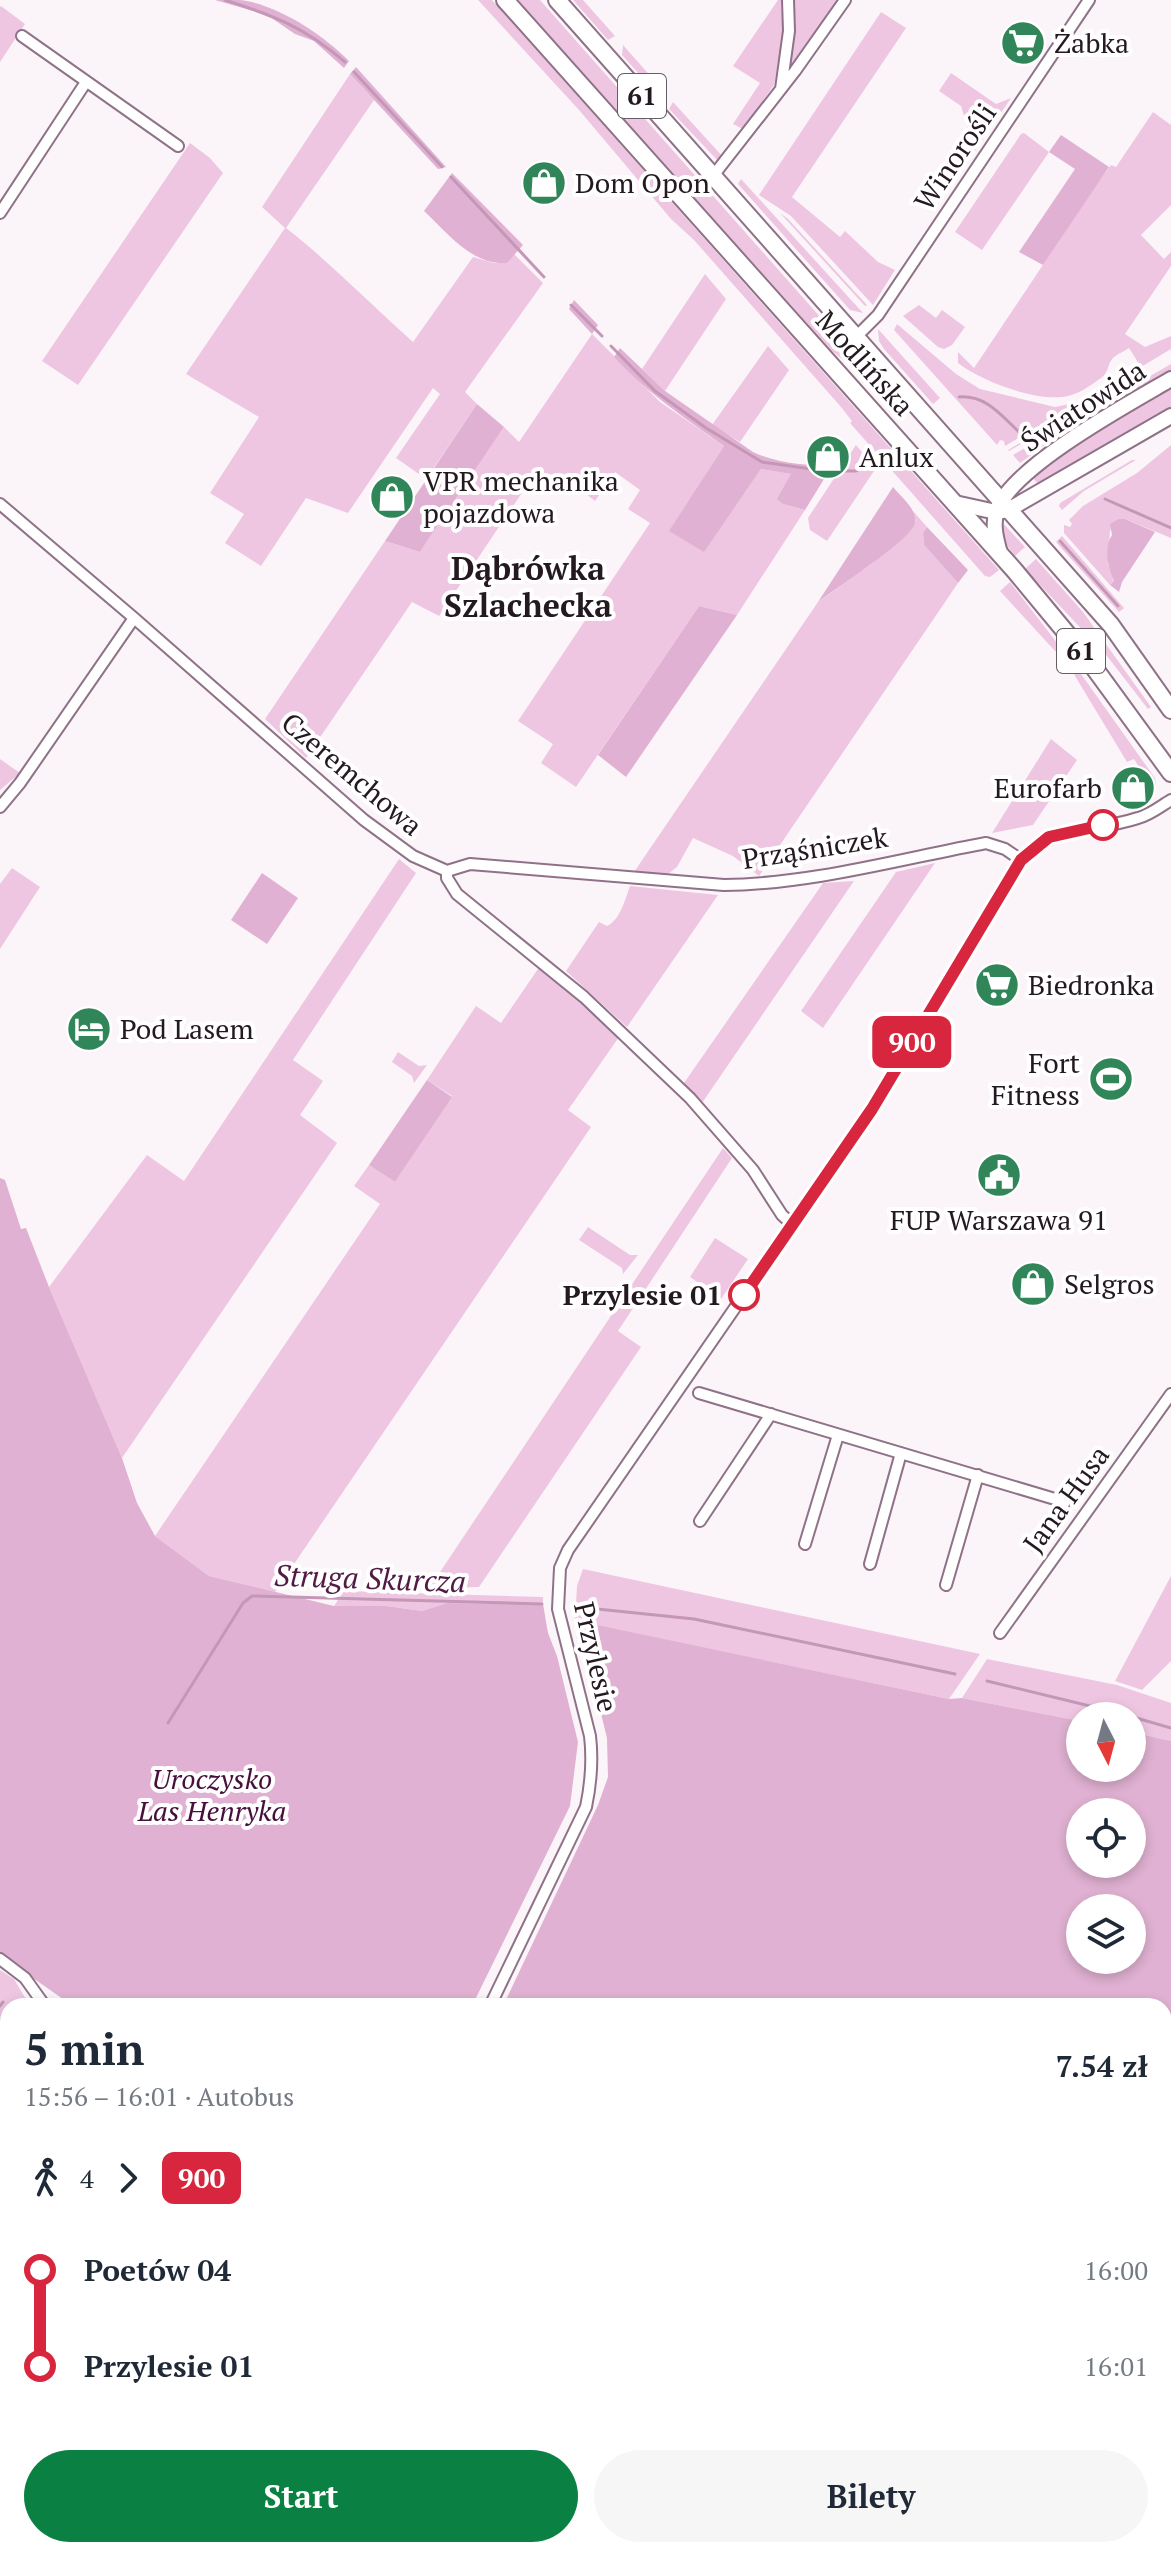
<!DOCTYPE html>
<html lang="pl">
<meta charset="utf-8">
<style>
body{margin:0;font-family:"PT Serif",serif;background:#f6f6f7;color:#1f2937;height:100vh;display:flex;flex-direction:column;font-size:30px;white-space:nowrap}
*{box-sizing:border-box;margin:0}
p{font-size:26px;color:#747a83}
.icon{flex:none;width:44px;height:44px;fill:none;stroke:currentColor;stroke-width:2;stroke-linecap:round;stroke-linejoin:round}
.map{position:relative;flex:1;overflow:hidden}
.details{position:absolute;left:0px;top:1998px;width:1172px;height:560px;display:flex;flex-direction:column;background:#fff;border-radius:24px 24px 0 0;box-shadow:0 4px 12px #0003}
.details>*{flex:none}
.badge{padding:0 16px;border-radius:12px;font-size:28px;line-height:52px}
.needle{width:52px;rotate:174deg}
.fabs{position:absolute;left:1066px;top:1702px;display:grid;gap:16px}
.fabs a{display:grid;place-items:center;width:80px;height:80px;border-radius:50%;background:#fff;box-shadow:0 4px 12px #0003;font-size:40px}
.map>.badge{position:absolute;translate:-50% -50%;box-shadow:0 0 0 4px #fff}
.legs{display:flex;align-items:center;gap:12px;height:88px;padding:0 24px;font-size:26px}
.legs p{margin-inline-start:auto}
.headline{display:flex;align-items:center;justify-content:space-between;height:136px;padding:0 24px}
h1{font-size:44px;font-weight:600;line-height:60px}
.cta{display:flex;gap:16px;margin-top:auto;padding:16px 24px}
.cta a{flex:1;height:92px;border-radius:48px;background:#0b8043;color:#fff;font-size:32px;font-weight:600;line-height:92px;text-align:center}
.cta a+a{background:#f6f6f7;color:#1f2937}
ul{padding:0 24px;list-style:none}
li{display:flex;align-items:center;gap:28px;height:96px;font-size:30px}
li i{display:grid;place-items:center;width:12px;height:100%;margin:0 10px;background:currentColor}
li i::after{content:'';width:20px;height:20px;margin:-10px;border:6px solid;border-radius:50%;background:#fff}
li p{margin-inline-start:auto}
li:first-child i{background:linear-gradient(#0000 50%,currentColor 0)}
li:last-child i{background:linear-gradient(currentColor 50%,#0000 0)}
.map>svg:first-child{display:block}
.green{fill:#eec6e2}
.forest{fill:#e0b1d2;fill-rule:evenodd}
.water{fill:#c497b7}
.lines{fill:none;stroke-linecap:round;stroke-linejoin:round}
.stream{stroke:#c497b7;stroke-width:3}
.street-casing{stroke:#8f7287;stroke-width:14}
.secondary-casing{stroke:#8f7287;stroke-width:18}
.primary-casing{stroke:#8f7287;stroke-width:20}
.street{stroke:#fff;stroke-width:10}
.secondary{stroke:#fff;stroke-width:14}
.primary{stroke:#fff;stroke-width:16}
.line-1-casing{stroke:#fff;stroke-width:18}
.line-1{stroke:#d7263d;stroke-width:12}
.stop-1-dot{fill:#fff;stroke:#d7263d;stroke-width:4}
.labels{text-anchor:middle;stroke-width:8;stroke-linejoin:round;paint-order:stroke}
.shield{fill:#fff;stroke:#665e64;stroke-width:2}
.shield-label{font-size:26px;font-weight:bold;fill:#241921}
.poi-label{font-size:28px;fill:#241921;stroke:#fff;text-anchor:start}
.street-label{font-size:28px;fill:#241921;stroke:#fff}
.stop-label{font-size:28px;font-weight:bold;fill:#241921;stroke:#fff;text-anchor:end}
.park-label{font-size:28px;font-style:italic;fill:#47103c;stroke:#fff}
.water-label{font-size:30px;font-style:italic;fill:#511b45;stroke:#fff}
.quarter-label{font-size:32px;font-weight:bold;fill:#241921;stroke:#fff}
</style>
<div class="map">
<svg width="1171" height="2558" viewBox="0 0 1171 2558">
<rect width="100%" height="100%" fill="#fbf5f9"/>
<!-- green -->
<path class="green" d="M 478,0 L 492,0 L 999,570 L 990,577 L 985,576 L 850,423 L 852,421 L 841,407 L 694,240 L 671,219 L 579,110 Z
M 518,0 L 540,0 L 890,396 L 889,397 L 832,351 Z
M 573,0 L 583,0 L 615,36 L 608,40 Z
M 778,0 L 781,0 L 783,35 L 774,85 L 743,129 L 733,124 L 760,83 L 733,66 Z
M 793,0 L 837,0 L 788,71 L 794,32 Z
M 1,6 L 25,24 L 0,62 L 0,7 Z
M 881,12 L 906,28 L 792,197 L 840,237 L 845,231 L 878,262 L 895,270 L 873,305 L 791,216 L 759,195 Z
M 623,45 L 662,89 L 658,95 L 622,55 Z
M 951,73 L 996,104 L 1011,98 L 975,151 L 961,106 L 939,91 Z
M 350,74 L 374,100 L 286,228 C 331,263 370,304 413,342 L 473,257 L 494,263 L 507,263 L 513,253 L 543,283 L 465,392 L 477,404 L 426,479 L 396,458 L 440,394 L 433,388 L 348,513 L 306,498 L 261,566 L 225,543 L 244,514 L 210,493 L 259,417 L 186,374 L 285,228 L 262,207 Z
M 673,102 L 723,157 L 718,161 L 669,109 Z
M 1153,112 L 1171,125 L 1171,205 L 1141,235 L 1164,259 L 1171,252 L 1171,266 L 1125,334 L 1145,347 L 1171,336 L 1171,349 L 1141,367 L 1129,348 C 1125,351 1117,354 1113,358 C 1107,364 1109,373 1101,378 C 1090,386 1076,396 1062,397 C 1032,400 981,381 958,363 L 958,352 L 974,368 L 1097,184 L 1111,165 L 1116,167 Z
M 1024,133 L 1049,152 L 982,250 L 955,232 L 1021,134 Z
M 190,143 L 210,158 L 223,173 L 78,385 L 42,361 Z
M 741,179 L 863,313 L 850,310 L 738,184 Z
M 780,213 L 788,219 L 867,305 L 865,306 Z
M 705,274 L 726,299 L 665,391 L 642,369 Z
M 919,305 L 936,318 L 942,310 L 965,327 L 952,345 L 944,349 L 938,347 L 903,316 Z
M 897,324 L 956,374 L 980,389 L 1055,407 L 1080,402 L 1005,446 L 1004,441 L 1000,440 L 997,445 L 894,330 Z
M 878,329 L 940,398 L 933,404 L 884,349 L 879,341 Z
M 592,334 L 660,402 L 724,446 L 670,531 L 704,551 L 761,469 L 792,474 L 783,504 L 805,510 L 737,615 L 699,606 L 576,787 L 541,763 L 553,744 L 518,721 L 650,523 L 628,509 L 640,490 L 615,472 L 595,501 C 577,486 559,473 536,472 L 439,616 L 412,602 L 306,758 L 265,719 L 385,541 L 420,552 L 504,427 L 519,442 Z
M 768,346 L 789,370 L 740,442 L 712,425 Z
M 1171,364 L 1171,372 L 1092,411 L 1020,463 L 1013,455 Z
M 1132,377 L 1130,381 L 1009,451 L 1008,450 Z
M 1171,387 L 1171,409 L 1038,484 L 1033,478 L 1085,439 Z
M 856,445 L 876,468 L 827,541 L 810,530 L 808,518 Z
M 1171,445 L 1171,538 L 1125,519 L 1110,530 L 1108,564 L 1114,579 L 1110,585 L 1064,533 L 1064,525 L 1070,527 L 1072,524 L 1069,520 L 1083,506 L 1137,473 Z
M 1132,460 L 1136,460 L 1084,491 L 1062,510 L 1059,506 L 1060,503 Z
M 913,511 L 927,527 L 923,533 L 924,545 L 958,583 L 759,876 L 733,856 L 693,838 L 677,867 L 668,874 L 634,872 L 818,602 L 873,563 L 916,521 Z
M 1001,521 L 1025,547 L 1015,556 L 1005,543 Z
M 1062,536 L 1124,608 L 1119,612 L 1056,542 Z
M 1036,559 L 1083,612 L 1151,707 L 1148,709 L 1107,656 L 1025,569 Z
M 1010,582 L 1061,648 L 1060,652 L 1055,651 L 1000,591 Z
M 1073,666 L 1076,667 L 1155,778 L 1156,785 L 1152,787 L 1134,759 L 1127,762 L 1075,676 Z
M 1051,739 L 1077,760 L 1033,825 L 992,833 Z
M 0,759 L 20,773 L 0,790 Z
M 399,859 L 416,873 L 293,1060 L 323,1081 L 300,1115 L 337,1143 L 122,1458 L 49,1287 L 147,1155 L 184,1181 Z
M 935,863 L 823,1028 L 801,1011 L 896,872 Z
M 12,868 L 40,887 L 0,949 L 0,884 Z
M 854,881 L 702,1103 L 684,1083 L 823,883 Z
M 630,886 L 718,895 L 627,1027 L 566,971 L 599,922 L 607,926 C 620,920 625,900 630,886 Z
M 540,966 L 619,1037 L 568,1110 L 591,1127 L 275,1592 L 209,1576 L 155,1536 L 380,1204 L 354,1186 L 369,1165 L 395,1182 L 452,1096 L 427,1080 L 476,1006 L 501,1023 Z
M 398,1052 L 419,1066 L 427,1065 L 414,1083 L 412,1076 L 392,1062 Z
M 723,1148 L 732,1158 L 618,1331 L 641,1347 L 479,1587 L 444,1588 L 432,1584 Z
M 588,1227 L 630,1255 L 638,1255 L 623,1274 L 622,1268 L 579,1240 Z
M 715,1238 L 748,1259 L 721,1299 L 690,1277 Z
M 583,1569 L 980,1654 L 949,1699 L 575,1621 L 577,1586 Z
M 1171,1576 L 1171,1661 L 1142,1690 L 1115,1681 Z
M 344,1591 L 543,1597 L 543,1604 L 447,1603 L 422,1611 L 387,1606 L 334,1606 Z
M 987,1659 L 1117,1685 L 1171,1703 L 1171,1741 L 1132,1732 L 1132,1716 L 1080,1716 L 1080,1721 L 962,1698 Z
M 0,1970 L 14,1979 L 30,2006 L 8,2006 L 8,2044 L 0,2053 Z"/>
<!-- forest -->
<path class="forest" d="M 215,0 C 223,0 232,0 240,0 C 277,4 324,35 349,61 L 344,68 L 314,41 L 295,34 L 267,15 Z
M 356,67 L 446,167 L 438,169 L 350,74 Z
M 1061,135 L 1109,167 L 1043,265 L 1019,252 L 1075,169 L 1049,152 Z
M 452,173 L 523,245 L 507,263 C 471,265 449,234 424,211 Z
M 574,300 L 598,325 L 592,334 L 569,309 Z
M 620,348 L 665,391 L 753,452 C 779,464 805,465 832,466 L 805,510 L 783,504 L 777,499 L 791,474 L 761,469 L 704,552 L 669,531 L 724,446 C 682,416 650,395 614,357 Z
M 477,404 L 504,427 L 420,552 L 385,541 Z
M 893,487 C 901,497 918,510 915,523 C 912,539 834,590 818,602 Z
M 1119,519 L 1125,519 L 1155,532 L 1122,582 L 1119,592 L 1110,585 L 1114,580 C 1107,566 1104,547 1112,535 L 1110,524 Z
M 927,527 L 968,570 L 958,583 L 924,545 L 923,533 Z
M 699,606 L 737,615 L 626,777 L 598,755 Z
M 262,873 L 298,898 L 267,944 L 231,920 Z
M 427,1080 L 452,1097 L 395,1182 L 369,1165 Z
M 0,1178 L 5,1180 L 21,1229 L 26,1228 L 49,1287 L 122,1458 L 137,1503 L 155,1536 L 209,1576 L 334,1606 L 387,1606 L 422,1611 L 447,1603 L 543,1604 L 548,1633 L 557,1656 L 578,1742 L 570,1806 L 472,2006 L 73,2006 L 0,1955 Z
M 578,1621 L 949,1699 L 962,1698 L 1080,1721 L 1080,1768 L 1132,1768 L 1132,1732 L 1171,1741 L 1171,2558 L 836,2558 L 825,2550 L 1164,2550 L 1164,2006 L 503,2006 L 598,1805 L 608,1777 L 607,1738 ZM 1080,1812 L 1132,1812 L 1132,1864 L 1080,1864 ZM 1080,1908 L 1132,1908 L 1132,1960 L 1080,1960 Z"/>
<!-- water -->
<path class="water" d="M 25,2550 L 148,2550 L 142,2558 L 20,2558 Z
M 220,2550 L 288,2550 L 280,2558 L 228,2558 Z
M 326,2550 L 359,2550 L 371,2558 L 314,2558 Z
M 472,2550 L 533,2550 L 538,2558 L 466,2558 Z"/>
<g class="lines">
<!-- stream -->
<path class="stream" d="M 225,0 C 275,16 304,27 345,62
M 354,72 L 442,167
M 451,177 L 544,277
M 571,305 L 602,336
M 611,346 L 655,391 L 706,428 L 762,462 L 825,471
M 959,397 C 986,395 1001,415 1019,432
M 840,471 L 856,471 L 869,464
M 1105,499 L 1171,528
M 1060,541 L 1118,606
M 578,1607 L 694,1619 L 955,1674
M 987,1681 L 1131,1716
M 1133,1717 L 1171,1728
M 168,1723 L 243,1603 L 252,1596 L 542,1604
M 0,2006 L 3,2002"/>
<!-- street casing -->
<g class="street-casing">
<path id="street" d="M 22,36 L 178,146
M 781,89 L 789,31 L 788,0
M 713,176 L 795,71 L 845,0
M 0,213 L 86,82
M 855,338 L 878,315 L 1089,0
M 0,504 L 134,618 L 364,820 L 413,856 L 447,871
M 0,807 L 20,783 L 134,618
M 447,871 L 470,864 L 724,885 C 812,884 900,859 986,843 L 1005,849 L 1021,860
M 447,871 L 447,878 L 457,894 L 584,997 L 690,1098 L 753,1170 L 782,1215 L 792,1224
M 699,1393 L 1065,1502 L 1036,1546
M 700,1521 L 771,1414
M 805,1544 L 838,1435
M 870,1564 L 901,1453
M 946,1585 L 978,1475
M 1000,1633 L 1171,1394
M 0,1959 L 25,1978 L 45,2006
M 490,2006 L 586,1807 C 591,1783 593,1761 590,1736 L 558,1609 L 560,1568 L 568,1550 L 872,1109 L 1021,860 C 1058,822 1093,833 1138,818 C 1150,815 1161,806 1171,800
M 0,2068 L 8,2059
M 802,2550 L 813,2558"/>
</g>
<!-- secondary casing -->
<g class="secondary-casing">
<path id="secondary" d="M 955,503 L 996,512 L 1008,510 L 1171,416
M 1000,553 C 996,539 992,524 997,510 C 1013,466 1130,403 1171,379"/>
</g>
<!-- primary casing -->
<g class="primary-casing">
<path id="primary" d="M 505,0 L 1015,571 L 1087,658 L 1171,773
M 557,0 L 1111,625 L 1171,710"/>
</g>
<!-- street -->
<use href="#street" class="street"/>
<!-- secondary -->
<use href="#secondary" class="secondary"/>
<!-- primary -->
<use href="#primary" class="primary"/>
</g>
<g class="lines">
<!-- line-1 casing -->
<g class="line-1-casing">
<path id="line-1" d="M 744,1295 L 872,1109 L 1021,860 L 1049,837 L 1103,825"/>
</g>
<!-- line-1 -->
<use href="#line-1" class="line-1"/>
</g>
<!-- icons -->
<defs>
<g id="supermarket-disc" transform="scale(2.3)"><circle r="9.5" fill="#308659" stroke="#fff"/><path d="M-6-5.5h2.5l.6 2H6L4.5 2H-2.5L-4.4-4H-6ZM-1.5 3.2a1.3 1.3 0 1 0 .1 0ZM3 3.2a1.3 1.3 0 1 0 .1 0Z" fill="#fff"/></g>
<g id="shop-disc" transform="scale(2.3)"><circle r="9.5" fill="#308659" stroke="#fff"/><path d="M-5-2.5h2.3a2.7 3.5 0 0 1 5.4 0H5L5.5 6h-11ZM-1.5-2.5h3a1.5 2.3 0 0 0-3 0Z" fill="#fff"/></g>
<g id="hotel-disc" transform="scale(2.3)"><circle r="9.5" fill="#308659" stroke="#fff"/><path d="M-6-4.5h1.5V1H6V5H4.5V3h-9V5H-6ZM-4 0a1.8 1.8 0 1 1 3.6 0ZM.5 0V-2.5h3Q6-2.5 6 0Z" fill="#fff"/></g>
<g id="stadium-disc" transform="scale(2.3)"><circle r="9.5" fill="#308659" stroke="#fff"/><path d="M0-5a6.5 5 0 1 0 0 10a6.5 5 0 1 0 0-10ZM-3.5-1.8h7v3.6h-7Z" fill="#fff"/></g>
<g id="civic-disc" transform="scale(2.3)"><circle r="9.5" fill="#308659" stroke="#fff"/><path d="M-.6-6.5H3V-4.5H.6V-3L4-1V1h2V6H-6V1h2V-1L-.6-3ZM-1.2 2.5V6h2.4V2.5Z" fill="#fff"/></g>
</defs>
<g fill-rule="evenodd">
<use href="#supermarket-disc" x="1023" y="43"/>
<use href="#shop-disc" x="544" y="183"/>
<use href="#shop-disc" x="828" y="457"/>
<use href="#shop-disc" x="392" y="497"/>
<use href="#shop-disc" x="1133" y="788"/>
<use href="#supermarket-disc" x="997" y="985"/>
<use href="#hotel-disc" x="89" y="1029"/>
<use href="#stadium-disc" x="1111" y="1079"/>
<use href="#civic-disc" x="999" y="1175"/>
<use href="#shop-disc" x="1033" y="1284"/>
</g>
<!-- markers -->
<g class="stop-1-dot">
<circle cx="1103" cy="825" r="14"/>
<circle cx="744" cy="1295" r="14"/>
</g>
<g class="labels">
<!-- shield labels -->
<g class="shield">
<rect x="618" y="74" width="48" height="44" rx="6"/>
<rect x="1057" y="629" width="48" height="44" rx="6"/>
</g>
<g class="shield-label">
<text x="642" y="105">61</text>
<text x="1081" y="660">61</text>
</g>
<!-- poi labels -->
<g class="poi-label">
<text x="1054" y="53">Żabka</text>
<text x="575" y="193">Dom Opon</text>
<text x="859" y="467">Anlux</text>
<text x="423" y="491">VPR mechanika<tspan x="423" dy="32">pojazdowa</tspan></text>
<text x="1102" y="798" text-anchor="end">Eurofarb</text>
<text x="1028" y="995">Biedronka</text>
<text x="120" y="1039">Pod Lasem</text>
<text x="1080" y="1073" text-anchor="end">Fort<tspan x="1080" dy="32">Fitness</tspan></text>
<text x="999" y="1230" text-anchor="middle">FUP Warszawa 91</text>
<text x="1064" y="1294">Selgros</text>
</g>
<!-- street labels -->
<g class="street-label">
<text transform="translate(955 157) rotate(-56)" y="10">Winorośli</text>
<text transform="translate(865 363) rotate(48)" y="10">Modlińska</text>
<text transform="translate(1083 406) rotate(-33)" y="10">Światowida</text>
<text transform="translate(352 774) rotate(40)" y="10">Czeremchowa</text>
<text transform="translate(815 848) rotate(-9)" y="10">Prząśniczek</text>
<text transform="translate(1066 1499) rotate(-54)" y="10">Jana Husa</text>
<text transform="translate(596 1657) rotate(77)" y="10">Przylesie</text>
</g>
<!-- stop labels -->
<g class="stop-label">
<text x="722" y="1305">Przylesie 01</text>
</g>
<!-- park labels -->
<g class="park-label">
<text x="212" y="1789">Uroczysko<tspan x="212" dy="32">Las Henryka</tspan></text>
</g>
<!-- water labels -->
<g class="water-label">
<text transform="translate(370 1579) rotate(2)" y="10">Struga Skurcza</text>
</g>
<!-- quarter labels -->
<g class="quarter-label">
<text x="528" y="580">Dąbrówka<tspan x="528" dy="37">Szlachecka</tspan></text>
</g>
</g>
</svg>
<div class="fabs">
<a><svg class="needle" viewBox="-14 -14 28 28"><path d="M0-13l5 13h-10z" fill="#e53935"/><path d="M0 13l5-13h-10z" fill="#747a83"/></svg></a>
<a><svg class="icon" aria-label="locate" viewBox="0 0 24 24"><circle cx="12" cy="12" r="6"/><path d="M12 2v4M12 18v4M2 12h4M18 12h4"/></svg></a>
<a><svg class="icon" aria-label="layers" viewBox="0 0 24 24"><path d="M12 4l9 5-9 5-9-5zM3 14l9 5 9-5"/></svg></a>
</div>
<b class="badge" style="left:912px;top:1042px;background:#d7263d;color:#fff">900</b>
<section class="details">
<div class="headline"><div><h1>5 min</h1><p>15:56 – 16:01 · Autobus</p></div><b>7.54 zł</b></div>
<div class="legs"><svg class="icon" aria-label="walk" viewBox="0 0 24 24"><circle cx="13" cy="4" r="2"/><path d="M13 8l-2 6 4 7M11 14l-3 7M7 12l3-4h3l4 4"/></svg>4<svg class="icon" aria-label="forward" viewBox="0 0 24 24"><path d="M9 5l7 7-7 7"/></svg><b class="badge" style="background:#d7263d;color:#fff">900</b></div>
<ul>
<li><i style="color:#d7263d"></i><b>Poetów 04</b><p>16:00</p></li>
<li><i style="color:#d7263d"></i><b>Przylesie 01</b><p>16:01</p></li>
</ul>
<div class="cta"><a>Start</a><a>Bilety</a></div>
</section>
</div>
